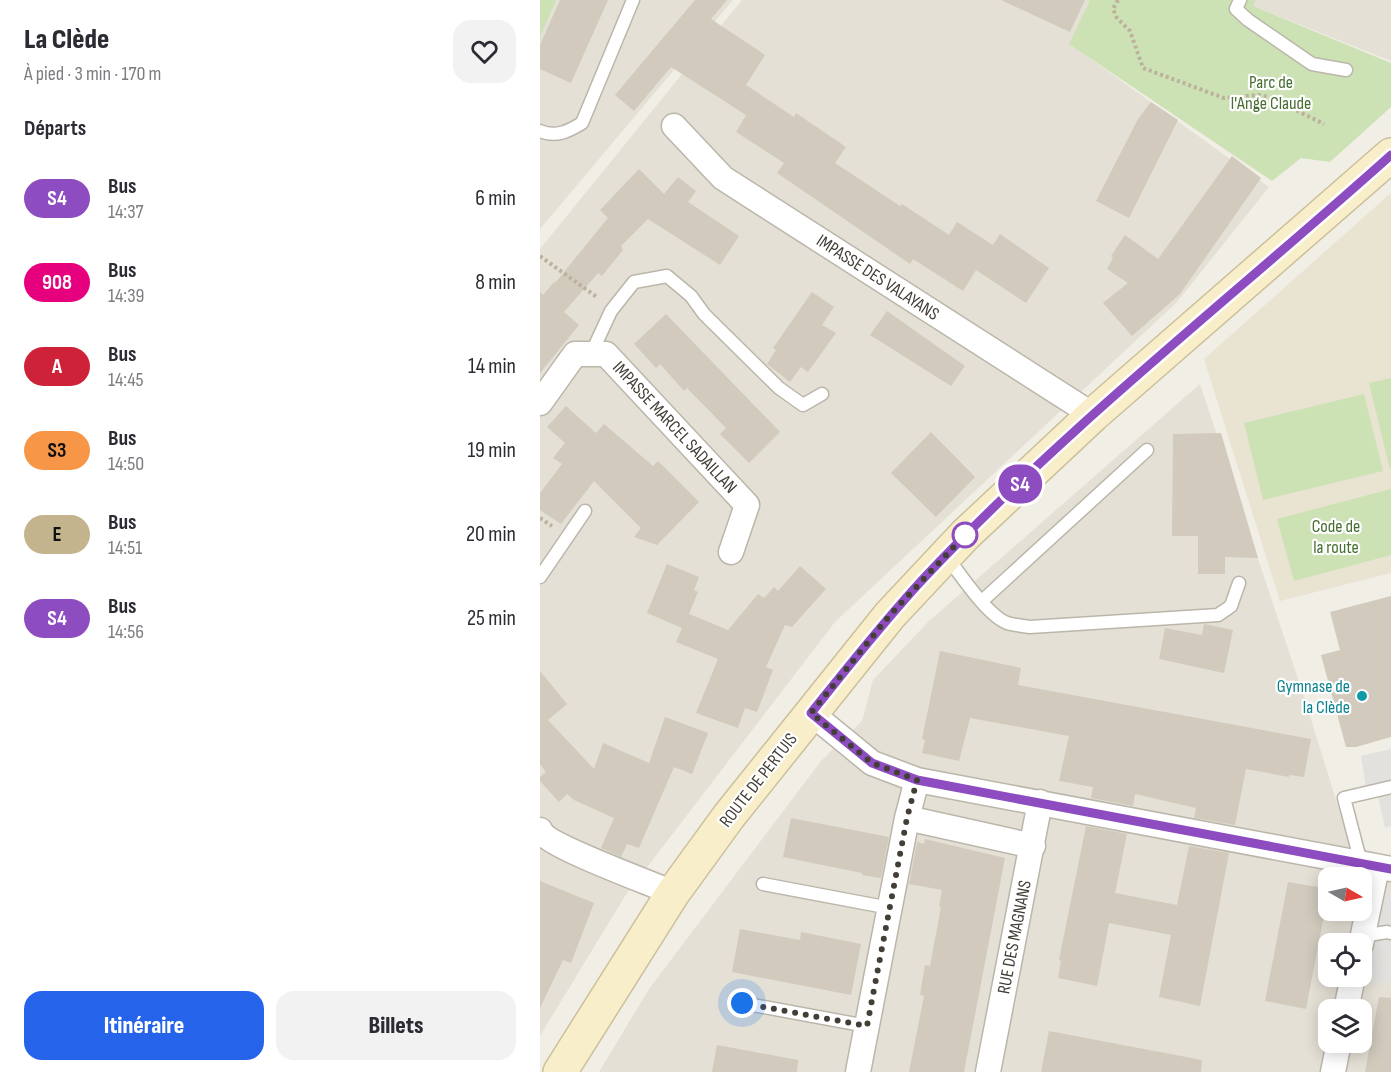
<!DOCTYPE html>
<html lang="fr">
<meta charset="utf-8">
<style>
body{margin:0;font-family:"Sofia Sans Condensed",sans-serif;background:#f2f2f3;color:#2b2b33;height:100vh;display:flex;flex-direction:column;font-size:22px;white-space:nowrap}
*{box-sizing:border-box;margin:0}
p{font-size:20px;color:#7c7c81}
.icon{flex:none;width:33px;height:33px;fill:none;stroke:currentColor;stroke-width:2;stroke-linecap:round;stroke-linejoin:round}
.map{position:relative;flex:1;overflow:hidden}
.sheet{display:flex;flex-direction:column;background:#fff;width:540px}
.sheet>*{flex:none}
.badge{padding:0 12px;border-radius:20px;font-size:21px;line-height:39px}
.needle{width:39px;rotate:99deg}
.controls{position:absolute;left:778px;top:867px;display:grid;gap:12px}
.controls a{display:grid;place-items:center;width:54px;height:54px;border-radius:12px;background:#fff;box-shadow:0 3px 15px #0003;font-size:30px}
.you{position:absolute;width:30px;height:30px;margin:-15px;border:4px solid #fff;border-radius:50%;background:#1a73e8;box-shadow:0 0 0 9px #1a73e833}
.map>.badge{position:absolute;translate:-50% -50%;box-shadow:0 0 0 3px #fff}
h2{padding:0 24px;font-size:22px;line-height:54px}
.round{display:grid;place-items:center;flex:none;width:63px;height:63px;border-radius:18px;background:#f2f2f3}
.head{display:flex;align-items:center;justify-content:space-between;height:102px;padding:0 24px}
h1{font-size:28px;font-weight:800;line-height:45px}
.primary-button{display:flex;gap:12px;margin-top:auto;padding:12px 24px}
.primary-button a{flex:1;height:69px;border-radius:18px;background:#2563eb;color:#fff;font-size:24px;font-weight:800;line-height:69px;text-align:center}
.primary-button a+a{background:#f2f2f3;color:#2b2b33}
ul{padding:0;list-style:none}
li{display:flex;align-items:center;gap:18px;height:84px;padding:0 24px}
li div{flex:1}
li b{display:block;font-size:22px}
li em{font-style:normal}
li .badge{min-width:66px;font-weight:700;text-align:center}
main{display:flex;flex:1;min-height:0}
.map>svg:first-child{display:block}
.residential{fill:#e4e0d5;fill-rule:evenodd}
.education{fill:#e9e3d2}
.green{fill:#cce1b4}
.parking{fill:#e3e1de}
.building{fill:#d1cabd}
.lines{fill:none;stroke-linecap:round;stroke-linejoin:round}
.service-casing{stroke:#bbb6aa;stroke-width:15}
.minor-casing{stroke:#bbb6aa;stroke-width:27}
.secondary-casing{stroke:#ccc09b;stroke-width:36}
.path{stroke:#bbb19d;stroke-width:4;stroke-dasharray:3 3;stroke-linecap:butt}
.service{stroke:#fff;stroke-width:12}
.minor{stroke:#fff;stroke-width:24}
.secondary{stroke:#f8eeca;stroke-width:33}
.line-casing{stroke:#fff;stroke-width:14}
.line{stroke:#8d4cbf;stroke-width:9}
.walk{stroke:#433e36;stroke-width:6;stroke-dasharray:0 10.8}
.stop-dot{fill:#fff;stroke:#8d4cbf;stroke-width:3}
.culture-dot{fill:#0f9aa8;stroke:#fff;stroke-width:2}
.labels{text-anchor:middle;stroke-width:4.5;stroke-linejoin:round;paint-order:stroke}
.park-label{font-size:18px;fill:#476e31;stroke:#fff}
.street-label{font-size:18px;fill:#433e36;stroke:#fff}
.culture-label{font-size:18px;fill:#0d838f;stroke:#fff;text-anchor:end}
</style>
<main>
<section class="sheet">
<div class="head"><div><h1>La Clède</h1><p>À pied · 3 min · 170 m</p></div><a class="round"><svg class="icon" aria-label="heart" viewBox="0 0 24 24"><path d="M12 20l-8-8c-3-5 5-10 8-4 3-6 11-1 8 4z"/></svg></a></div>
<h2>Départs</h2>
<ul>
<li><span class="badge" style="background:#8d4cbf;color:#fff">S4</span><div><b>Bus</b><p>14:37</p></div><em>6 min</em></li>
<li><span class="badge" style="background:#e6007e;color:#fff">908</span><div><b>Bus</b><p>14:39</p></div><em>8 min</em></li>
<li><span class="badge" style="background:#ce2239;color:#fff">A</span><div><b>Bus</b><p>14:45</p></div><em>14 min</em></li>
<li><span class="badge" style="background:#f79646;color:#111">S3</span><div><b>Bus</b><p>14:50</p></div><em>19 min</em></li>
<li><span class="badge" style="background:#c3b48e;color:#111">E</span><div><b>Bus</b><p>14:51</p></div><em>20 min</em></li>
<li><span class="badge" style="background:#8d4cbf;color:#fff">S4</span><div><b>Bus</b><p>14:56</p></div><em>25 min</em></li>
</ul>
<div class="primary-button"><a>Itinéraire</a><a>Billets</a></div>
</section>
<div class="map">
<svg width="851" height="1072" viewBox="0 0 851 1072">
<rect width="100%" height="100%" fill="#f1eee6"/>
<!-- residential -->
<path class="residential" d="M 0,0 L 193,0 L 0,229 Z
M 202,0 L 550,0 L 530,44 L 729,187 L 637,302 L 295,622 L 85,896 L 0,1036 L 0,249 Z
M 716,0 L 851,0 L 851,61 L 713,6 Z
M 660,384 L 765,700 L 810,845 L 851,857 L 851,1072 L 59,1072 L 109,989 L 281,761 L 322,721 L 333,680 L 389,621 ZM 789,878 L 822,878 L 822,910 L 789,910 ZM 789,944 L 822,944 L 822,976 L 789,976 ZM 789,1010 L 822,1010 L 822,1042 L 789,1042 Z"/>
<!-- education -->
<path class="education" d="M 851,193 L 851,573 L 740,601 L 664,359 Z"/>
<!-- green -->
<path class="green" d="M 0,0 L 16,0 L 0,37 Z
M 550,0 L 716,0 L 713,6 L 851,63 L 851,107 L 790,162 L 761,158 L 732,181 L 529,44 Z
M 851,378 L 851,469 L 850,469 L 829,383 Z
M 824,394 L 843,471 L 723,500 L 704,423 Z
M 851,489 L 851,555 L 754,581 L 737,519 Z"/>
<!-- parking -->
<path class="parking" d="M 851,749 L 851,826 L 845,828 L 837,791 L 827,793 L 821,756 Z
M 851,892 L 851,981 L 826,985 L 835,905 Z"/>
<!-- building -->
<path class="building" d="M 20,0 L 68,0 L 31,83 L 0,69 L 0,45 Z
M 155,0 L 187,0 L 171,19 L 225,55 L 206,85 L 254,117 L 256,113 L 306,147 L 295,163 L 360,206 L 362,204 L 409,235 L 417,222 L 453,245 L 460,234 L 509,268 L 486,303 L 436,270 L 423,291 L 373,259 L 370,264 L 237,173 L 244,163 L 196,132 L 206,115 L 131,67 L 94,111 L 75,95 Z
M 461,0 L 545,0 L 530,32 Z
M 611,102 L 638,120 L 589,218 L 556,201 L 598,119 Z
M 692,156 L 721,178 L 640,294 L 592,336 L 563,303 L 588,283 L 567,269 L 573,258 L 571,256 L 585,235 L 618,259 Z
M 99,169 L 124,194 L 138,177 L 156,191 L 148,202 L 199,236 L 180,265 L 108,219 L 81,246 L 83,250 L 62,276 L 58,273 L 24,312 L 39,325 L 0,373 L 0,292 L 3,295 L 14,282 L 15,283 L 68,218 L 60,210 Z
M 272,292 L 294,307 L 282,325 L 296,333 L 268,372 L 261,367 L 250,382 L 227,364 L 236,350 L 233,348 Z
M 347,311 L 425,366 L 411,386 L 330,335 Z
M 126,314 L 240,432 L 209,463 L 180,434 L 186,428 L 147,388 L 144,391 L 120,364 L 116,368 L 94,344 Z
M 26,406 L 56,433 L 64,424 L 113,466 L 118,461 L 159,502 L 117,545 L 94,537 L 101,528 L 54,481 L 21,524 L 0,510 L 0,493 L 22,464 L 13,458 L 25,443 L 7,427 Z
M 391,432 L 435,477 L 396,517 L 351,473 Z
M 681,433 L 718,558 L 685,557 L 685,574 L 658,574 L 658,536 L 632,536 L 633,434 Z
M 127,564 L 159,577 L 154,590 L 158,592 L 149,614 L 188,630 L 218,594 L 224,598 L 234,587 L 238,591 L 260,566 L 286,589 L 252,627 L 245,625 L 226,667 L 233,670 L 217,712 L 205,708 L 198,728 L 156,713 L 178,659 L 136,642 L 142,628 L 107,613 Z
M 851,596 L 851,737 L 816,747 L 806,747 L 781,655 L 800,650 L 790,612 Z
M 664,624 L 693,630 L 684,673 L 619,659 L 625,628 L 662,635 Z
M 400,651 L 481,668 L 478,685 L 771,739 L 764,777 L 749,775 L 749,777 L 706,769 L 695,825 L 654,818 L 656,808 L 595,794 L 593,806 L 551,798 L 553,787 L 519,781 L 529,736 L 430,718 L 419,761 L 382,753 L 385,740 L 382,739 Z
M 0,671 L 27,704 L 8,720 L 54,769 L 63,743 L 109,763 L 125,717 L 168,733 L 152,774 L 134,767 L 99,848 L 87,844 L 81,857 L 61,848 L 74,818 L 34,800 L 27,794 L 19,802 L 0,781 L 0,777 L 6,772 L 0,764 Z
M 251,818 L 349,837 L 341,878 L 322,875 L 322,873 L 243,857 Z
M 546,826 L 587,834 L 575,893 L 637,905 L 649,846 L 689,853 L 660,1006 L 619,997 L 631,935 L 569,923 L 557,986 L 518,978 L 521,961 L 519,960 Z
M 385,839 L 465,858 L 424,1072 L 369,1072 L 384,996 L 380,995 L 385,965 L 390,966 L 401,907 L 399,906 L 402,890 L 369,884 L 377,842 L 384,844 Z
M 0,881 L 54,903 L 31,963 L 23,960 L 0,1008 Z
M 748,882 L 789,889 L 766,1009 L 725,1001 Z
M 200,929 L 260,940 L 261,932 L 321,944 L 311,995 L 192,972 Z
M 839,997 L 851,998 L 851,1072 L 825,1072 Z
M 509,1031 L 662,1060 L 661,1072 L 501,1072 Z
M 177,1045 L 258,1060 L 257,1072 L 172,1072 Z"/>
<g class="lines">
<!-- service casing -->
<g class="service-casing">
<path id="service" d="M 700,0 L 696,9 L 708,20 L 772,64 L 806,70
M 0,131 C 16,138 29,131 42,123 L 93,0
M 51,354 L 71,311 L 94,282 L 127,276 L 151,296 L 164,314 L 239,388 L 263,405 L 282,394
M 407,557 C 420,574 447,615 467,623 C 474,625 483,626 490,627 L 678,615 L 691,606 L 699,583
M 0,577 L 45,511
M 442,601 L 607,450
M 821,863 L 804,798 L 851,787
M 223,884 L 350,908
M 822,936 L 847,932 L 851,933
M 202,1003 L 327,1026"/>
</g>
<!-- minor casing -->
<g class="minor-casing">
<path id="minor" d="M 134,126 L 183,178 L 553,415
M 0,403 L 35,354 L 66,354 L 207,505 L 191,552
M 271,713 L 332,763 L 377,780 L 851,869
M 367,818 L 493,846
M 0,830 C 7,846 111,883 133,893
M 821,944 L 837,867
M 806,1010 L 813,976
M 318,1072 L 367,818 L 377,780
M 448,1072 L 500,802
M 793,1072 L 799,1042"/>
</g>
<!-- secondary casing -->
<g class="secondary-casing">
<path id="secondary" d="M 20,1072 L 133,893 L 189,816 L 350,615 L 425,535 L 553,415 L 851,155"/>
</g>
<!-- path -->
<path class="path" d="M 578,0 L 573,9 L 577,18 L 590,31 L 603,68 L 684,98 L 718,95 L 729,97 L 784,124
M 0,256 L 58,298
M 0,518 L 12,526"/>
<!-- service -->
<use href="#service" class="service"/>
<!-- minor -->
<use href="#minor" class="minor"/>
<!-- secondary -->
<use href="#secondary" class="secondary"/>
</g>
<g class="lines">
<!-- line casing -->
<g class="line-casing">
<path id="line" d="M 851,155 C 695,295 528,425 384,578 C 344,621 308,667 271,713 L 332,763 L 377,780 L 851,869"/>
</g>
<!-- line -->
<use href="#line" class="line"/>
<!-- walk -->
<path class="walk" d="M 202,1003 L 327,1026 L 367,818 L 377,780 L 332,763 L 271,713 L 350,615 L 425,535"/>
</g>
<!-- markers -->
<circle class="stop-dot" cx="425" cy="535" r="12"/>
<circle class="culture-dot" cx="822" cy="696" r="6"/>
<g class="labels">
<!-- park labels -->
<g class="park-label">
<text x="731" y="88">Parc de<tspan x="731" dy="21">l'Ange Claude</tspan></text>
<text x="796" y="532">Code de<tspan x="796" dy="21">la route</tspan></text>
</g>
<!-- street labels -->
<g class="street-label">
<text transform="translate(338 277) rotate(33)" y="6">IMPASSE DES VALAYANS</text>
<text transform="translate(135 427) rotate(47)" y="6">IMPASSE MARCEL SADAILLAN</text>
<text transform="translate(218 780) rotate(-52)" y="6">ROUTE DE PERTUIS</text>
<text transform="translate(474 937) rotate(-79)" y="6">RUE DES MAGNANS</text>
</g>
<!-- culture labels -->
<g class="culture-label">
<text x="810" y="692">Gymnase de<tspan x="810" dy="21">la Clède</tspan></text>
</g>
</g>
</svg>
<div class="controls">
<a><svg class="needle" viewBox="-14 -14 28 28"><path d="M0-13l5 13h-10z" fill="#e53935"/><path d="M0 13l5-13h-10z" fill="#7c7c81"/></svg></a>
<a><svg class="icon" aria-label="locate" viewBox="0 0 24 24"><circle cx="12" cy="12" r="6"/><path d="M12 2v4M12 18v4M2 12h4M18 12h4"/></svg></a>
<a><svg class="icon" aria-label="layers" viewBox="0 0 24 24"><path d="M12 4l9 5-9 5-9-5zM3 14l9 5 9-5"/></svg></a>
</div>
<div class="you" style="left:202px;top:1003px"></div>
<b class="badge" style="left:480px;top:484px;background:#8d4cbf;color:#fff">S4</b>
</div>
</main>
